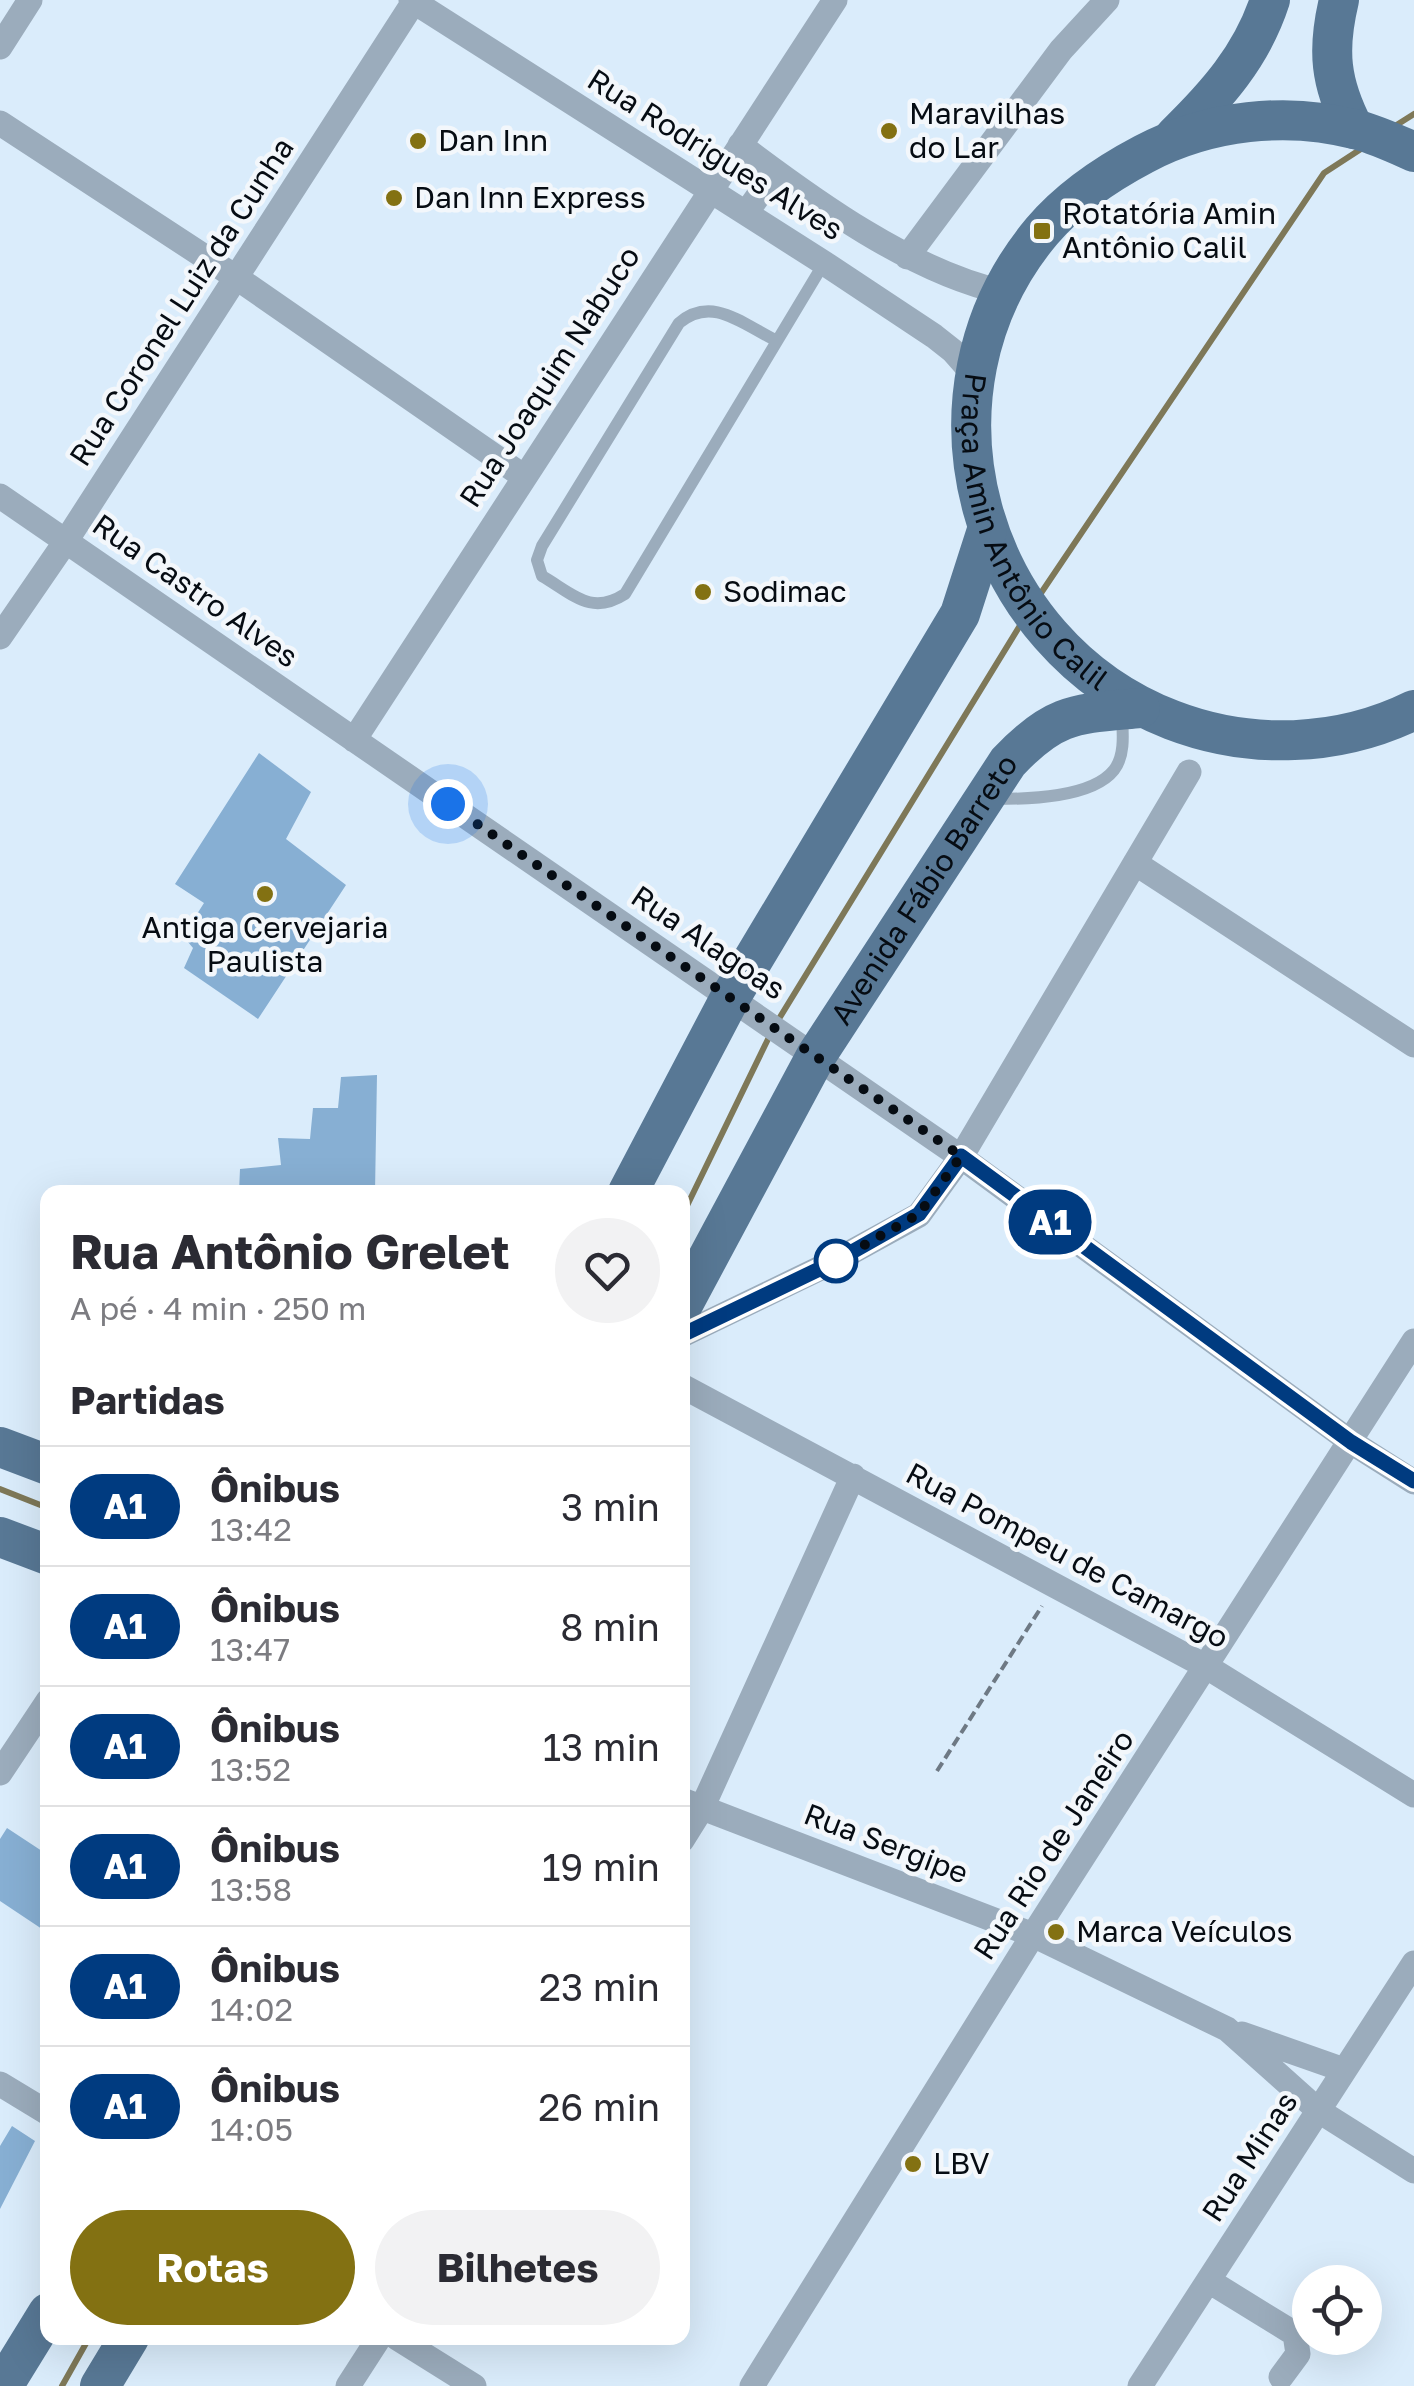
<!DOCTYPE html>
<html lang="pt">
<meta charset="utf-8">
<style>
body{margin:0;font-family:"Golos Text",sans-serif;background:#f2f2f3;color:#2b2b33;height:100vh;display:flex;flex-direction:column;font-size:38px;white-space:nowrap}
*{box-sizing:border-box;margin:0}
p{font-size:32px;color:#7c7c81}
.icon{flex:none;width:55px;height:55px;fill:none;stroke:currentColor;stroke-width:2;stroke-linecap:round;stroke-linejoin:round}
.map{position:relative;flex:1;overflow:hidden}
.details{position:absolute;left:40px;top:1185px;width:650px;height:1160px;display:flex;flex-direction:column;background:#fff;border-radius:20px;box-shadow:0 10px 40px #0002}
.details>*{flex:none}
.badge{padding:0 20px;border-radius:32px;font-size:35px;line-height:65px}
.controls{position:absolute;left:1292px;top:2265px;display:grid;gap:20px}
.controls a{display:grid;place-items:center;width:90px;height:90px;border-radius:50%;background:#fff;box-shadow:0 10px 40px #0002;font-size:50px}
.you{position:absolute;width:50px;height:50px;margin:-25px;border:8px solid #fff;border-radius:50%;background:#1a73e8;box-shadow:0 0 0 15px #1a73e833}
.map>.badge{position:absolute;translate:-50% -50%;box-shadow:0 0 0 5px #fff}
h2{padding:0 30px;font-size:38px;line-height:90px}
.round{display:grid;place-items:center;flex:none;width:105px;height:105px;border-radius:52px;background:#f2f2f3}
.overview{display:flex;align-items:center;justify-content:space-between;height:170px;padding:0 30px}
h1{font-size:48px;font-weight:700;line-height:75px}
.primary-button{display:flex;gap:20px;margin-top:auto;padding:20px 30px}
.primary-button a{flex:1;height:115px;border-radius:60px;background:#837112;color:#fff;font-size:40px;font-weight:700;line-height:115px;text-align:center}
.primary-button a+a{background:#f2f2f3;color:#2b2b33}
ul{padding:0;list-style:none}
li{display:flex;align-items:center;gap:30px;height:120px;padding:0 30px;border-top:2px solid #e1e1e2}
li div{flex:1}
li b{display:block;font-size:38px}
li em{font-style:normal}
li .badge{min-width:110px;font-weight:700;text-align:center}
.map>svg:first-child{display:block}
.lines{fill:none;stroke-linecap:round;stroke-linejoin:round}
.stream{stroke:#7e7858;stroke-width:6}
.building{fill:#87afd3}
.path{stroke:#6e7984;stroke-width:4;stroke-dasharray:10 5;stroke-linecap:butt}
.service{stroke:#9bacbc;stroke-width:12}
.minor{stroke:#9bacbc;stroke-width:25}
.primary{stroke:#587895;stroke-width:40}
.line-casing{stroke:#fff;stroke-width:22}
.line{stroke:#003b80;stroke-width:15}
.walk{stroke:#060c13;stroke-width:10;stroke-dasharray:0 18}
.poi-dot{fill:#837112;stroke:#f3f7fb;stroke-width:4}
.stop-dot{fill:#fff;stroke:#003b80;stroke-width:5}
.labels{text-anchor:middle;stroke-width:9;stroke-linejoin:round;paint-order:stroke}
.poi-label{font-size:30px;fill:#060c13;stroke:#f3f7fb;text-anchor:start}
.street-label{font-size:30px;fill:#060c13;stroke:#f3f7fb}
</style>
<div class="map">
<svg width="1414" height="2386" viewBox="0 0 1414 2386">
<rect width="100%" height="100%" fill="#daecfb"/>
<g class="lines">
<!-- stream -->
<path class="stream" d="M 1395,126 L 1414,114
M 1039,596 L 1324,173 L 1364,147
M 777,1022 L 1024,619
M 682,1216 L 771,1033
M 0,1489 L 48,1508
M 62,2386 L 89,2338"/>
</g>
<!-- building -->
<path class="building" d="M 259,753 L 311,792 L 286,839 L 346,885 L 258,1019 L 184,968 L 193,948 L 183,936 L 204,903 L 175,884 Z
M 377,1075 L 375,1192 L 239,1192 L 240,1169 L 281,1165 L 278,1138 L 310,1139 L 313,1108 L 338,1108 L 341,1077 Z
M 7,1828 L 48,1855 L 48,1933 L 0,1901 L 0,1839 Z
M 12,2126 L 35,2141 L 0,2209 L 0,2146 Z"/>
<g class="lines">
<!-- path -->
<path class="path" d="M 937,1771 L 1042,1606"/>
<!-- service -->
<path class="service" d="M 777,341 C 742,324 712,295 679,323 L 542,546 L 537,560 L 542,576 C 573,594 591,616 625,594 L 824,263
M 995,799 C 1027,799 1092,798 1114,770 C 1125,756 1123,734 1122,717"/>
<!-- minor -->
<path class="minor" d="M 411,0 L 824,263 L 934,336 L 953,351 L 975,376
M 0,47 L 30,0
M 0,123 L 237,278 L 523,476
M 740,145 C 814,201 912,272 1003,292
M 747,212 L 775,172
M 907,257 L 1061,50 L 1107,0
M 0,496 L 961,1157 L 1351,1442 L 1414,1482
M 0,637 L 66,541 L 415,0
M 354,740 L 835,0
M 1135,863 L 1414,1045
M 682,1335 L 835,1261 L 919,1215 L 961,1157 L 1189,772
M 682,1386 L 1207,1667 L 1414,1795
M 0,1773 L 48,1701
M 682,1800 L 1033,1935 L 1227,2029 L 1319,2111 L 1414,2171
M 682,1840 L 702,1808 L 853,1476
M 1242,2034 L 1344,2070
M 0,2084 L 48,2113
M 1209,2281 L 1295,2334 L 1298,2354 L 1281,2377
M 397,2338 L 474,2386
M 348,2386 L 379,2338
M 752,2386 L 1033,1935 L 1414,1341
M 1140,2386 L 1414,1963"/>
<!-- primary -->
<g class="primary">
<path d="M 1339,0 C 1327,50 1330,83 1354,129"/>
<path d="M 1175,136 C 1216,96 1252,56 1270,0"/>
<path id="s1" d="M 1414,152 C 1396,144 1377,135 1358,130 C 1287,111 1208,120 1144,154 C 1106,174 1070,198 1042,231 C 905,394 977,645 1172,720 C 1250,750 1339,747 1414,710"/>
<path d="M 628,1192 L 730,998 L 960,614 L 987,530"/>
<path id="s2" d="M 682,1306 L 816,1056 L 1008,762 C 1055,712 1076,714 1140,708"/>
<path d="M 0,1447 L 48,1465"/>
<path d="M 0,1537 L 48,1555"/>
<path d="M 3,2386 L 48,2313"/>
<path d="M 100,2386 L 129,2338"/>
</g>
</g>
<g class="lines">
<!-- line casing -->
<g class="line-casing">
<path id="line" d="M 682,1335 L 836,1261 L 919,1214 L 961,1156 L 1351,1442 L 1414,1481"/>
</g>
<!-- line -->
<use href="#line" class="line"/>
<!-- walk -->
<path class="walk" d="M 448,804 L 961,1156 L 919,1214 L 836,1261"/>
</g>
<!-- markers -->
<g class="poi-dot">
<circle cx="889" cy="131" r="10"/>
<circle cx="418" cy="141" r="10"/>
<circle cx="394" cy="198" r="10"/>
<rect x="1032" y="221" width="20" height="20" rx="5"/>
<circle cx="703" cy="592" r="10"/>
<circle cx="265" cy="894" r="10"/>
<circle cx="1056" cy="1932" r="10"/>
<circle cx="913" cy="2164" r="10"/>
</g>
<circle class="stop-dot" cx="836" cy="1261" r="20"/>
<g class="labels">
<!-- poi labels -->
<g class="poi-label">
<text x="909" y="124">Maravilhas<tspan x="909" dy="34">do Lar</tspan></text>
<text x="438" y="151">Dan Inn</text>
<text x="414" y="208">Dan Inn Express</text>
<text x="1062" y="224">Rotatória Amin<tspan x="1062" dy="34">Antônio Calil</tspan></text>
<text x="723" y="602">Sodimac</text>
<text x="265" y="938" text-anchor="middle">Antiga Cervejaria<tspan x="265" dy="34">Paulista</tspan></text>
<text x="1076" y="1942">Marca Veículos</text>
<text x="933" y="2174">LBV</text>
</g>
<!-- street labels -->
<g class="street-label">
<text transform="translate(715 155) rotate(32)" y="10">Rua Rodrigues Alves</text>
<text transform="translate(182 302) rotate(-57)" y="10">Rua Coronel Luiz da Cunha</text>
<text transform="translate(550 377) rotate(-57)" y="10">Rua Joaquim Nabuco</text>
<text dy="10" stroke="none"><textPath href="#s1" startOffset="745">Praça Amin Antônio Calil</textPath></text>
<text transform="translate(195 591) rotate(35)" y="10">Rua Castro Alves</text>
<text dy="10" stroke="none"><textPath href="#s2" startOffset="482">Avenida Fábio Barreto</textPath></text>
<text transform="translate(708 943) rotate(34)" y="10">Rua Alagoas</text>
<text transform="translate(1067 1556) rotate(28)" y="10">Rua Pompeu de Camargo</text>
<text transform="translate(886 1844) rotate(21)" y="10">Rua Sergipe</text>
<text transform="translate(1054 1845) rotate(-57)" y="10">Rua Rio de Janeiro</text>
<text transform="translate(1250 2157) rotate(-57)" y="10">Rua Minas</text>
</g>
</g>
</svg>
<div class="controls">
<a><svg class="icon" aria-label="locate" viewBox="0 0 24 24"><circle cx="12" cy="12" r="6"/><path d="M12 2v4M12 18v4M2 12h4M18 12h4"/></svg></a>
</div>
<div class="you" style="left:448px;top:804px"></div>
<b class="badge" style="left:1050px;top:1222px;background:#003b80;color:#fff">A1</b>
<section class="details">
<div class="overview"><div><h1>Rua Antônio Grelet</h1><p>A pé · 4 min · 250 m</p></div><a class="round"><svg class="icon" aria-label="heart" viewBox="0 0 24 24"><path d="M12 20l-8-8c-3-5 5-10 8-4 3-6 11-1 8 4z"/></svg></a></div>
<h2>Partidas</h2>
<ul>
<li><span class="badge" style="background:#003b80;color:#fff">A1</span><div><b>Ônibus</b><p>13:42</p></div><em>3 min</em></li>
<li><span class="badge" style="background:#003b80;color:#fff">A1</span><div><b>Ônibus</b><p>13:47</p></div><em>8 min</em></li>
<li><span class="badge" style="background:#003b80;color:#fff">A1</span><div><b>Ônibus</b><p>13:52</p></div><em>13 min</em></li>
<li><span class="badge" style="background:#003b80;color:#fff">A1</span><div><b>Ônibus</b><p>13:58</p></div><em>19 min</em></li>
<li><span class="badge" style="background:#003b80;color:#fff">A1</span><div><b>Ônibus</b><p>14:02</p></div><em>23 min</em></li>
<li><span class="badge" style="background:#003b80;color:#fff">A1</span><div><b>Ônibus</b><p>14:05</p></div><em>26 min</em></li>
</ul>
<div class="primary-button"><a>Rotas</a><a>Bilhetes</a></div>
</section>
</div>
